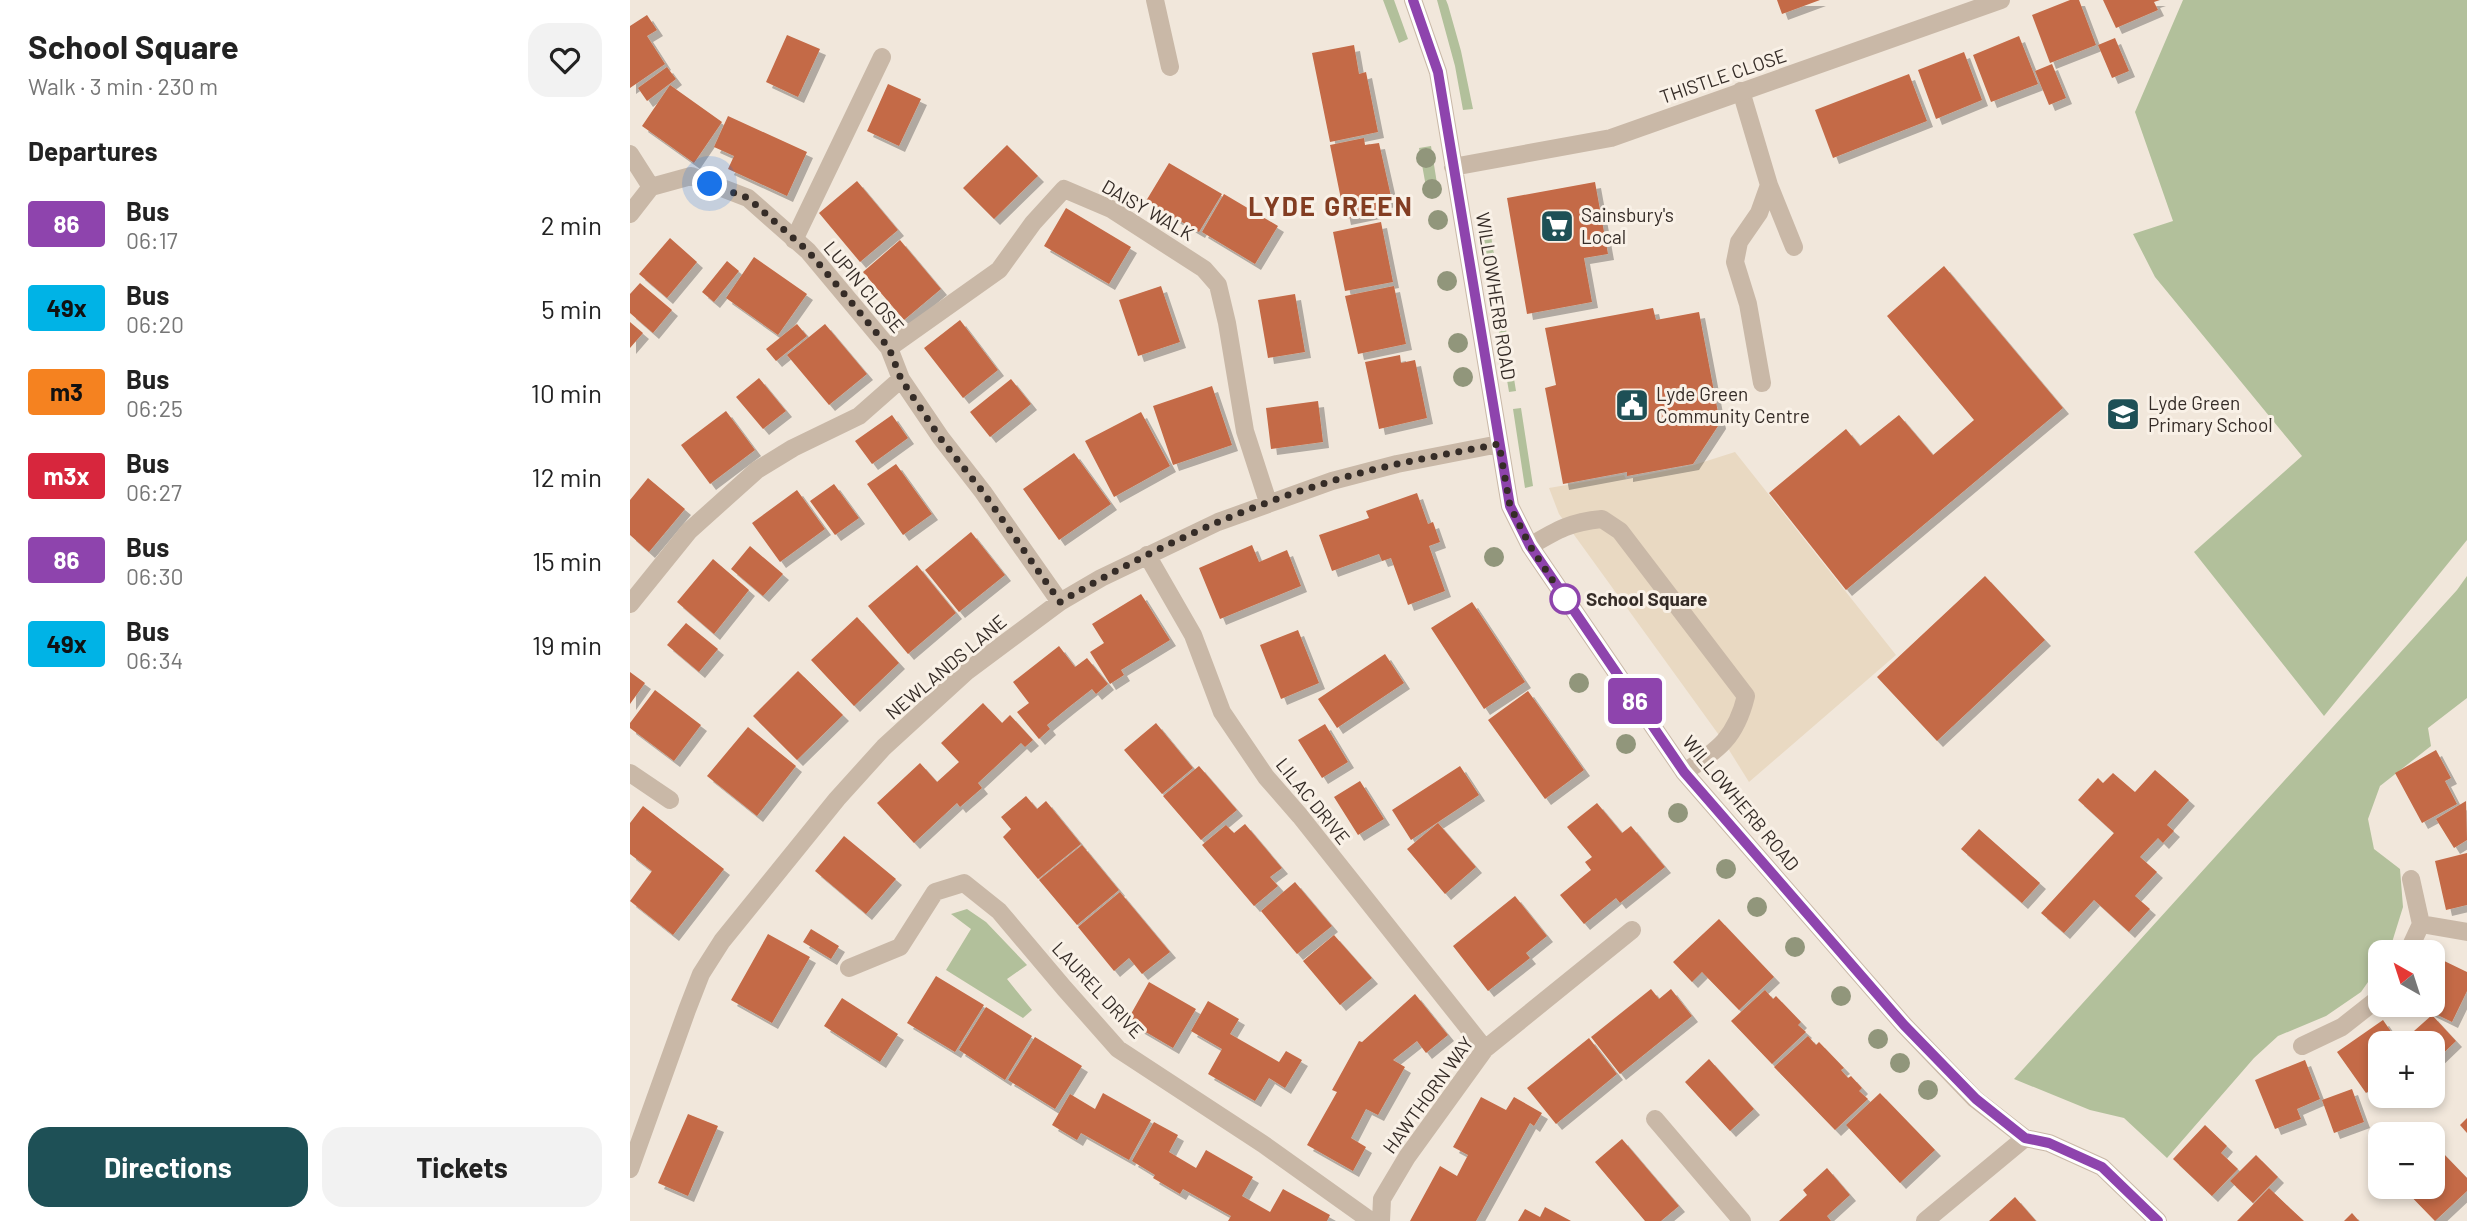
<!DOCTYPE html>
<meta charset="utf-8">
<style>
body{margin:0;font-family:Barlow,sans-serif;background:#f2f2f2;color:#222;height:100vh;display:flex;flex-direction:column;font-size:26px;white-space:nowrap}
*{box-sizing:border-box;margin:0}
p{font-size:23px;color:#767676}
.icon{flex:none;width:38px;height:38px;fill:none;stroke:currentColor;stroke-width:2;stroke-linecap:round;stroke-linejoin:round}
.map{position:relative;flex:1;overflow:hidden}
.drawer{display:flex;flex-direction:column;background:#fff;width:630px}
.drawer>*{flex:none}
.badge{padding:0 14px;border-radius:5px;font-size:24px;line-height:46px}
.needle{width:46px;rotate:321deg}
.fabs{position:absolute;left:1738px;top:940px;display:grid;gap:14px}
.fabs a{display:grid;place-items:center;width:77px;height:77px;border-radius:14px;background:#fff;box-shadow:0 4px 10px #0003;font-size:35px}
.you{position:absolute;width:35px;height:35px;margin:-18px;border:5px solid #fff;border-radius:50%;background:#1a73e8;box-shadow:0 0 0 10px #1a73e833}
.map>.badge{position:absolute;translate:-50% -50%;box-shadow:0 0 0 4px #fff}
h2{padding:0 28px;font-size:26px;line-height:63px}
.round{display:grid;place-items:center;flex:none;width:74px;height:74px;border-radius:21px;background:#f2f2f2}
.summary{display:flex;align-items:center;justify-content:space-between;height:119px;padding:0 28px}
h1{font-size:33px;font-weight:700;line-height:52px}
.action{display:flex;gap:14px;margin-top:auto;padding:14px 28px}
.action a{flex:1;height:80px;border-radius:21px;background:#1e5056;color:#fff;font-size:28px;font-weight:700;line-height:80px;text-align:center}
.action a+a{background:#f2f2f2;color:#222}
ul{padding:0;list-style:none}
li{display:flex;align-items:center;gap:21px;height:84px;padding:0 28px}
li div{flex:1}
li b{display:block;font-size:26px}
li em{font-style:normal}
li .badge{min-width:77px;font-weight:700;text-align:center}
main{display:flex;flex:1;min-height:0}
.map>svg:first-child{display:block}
.green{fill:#b2c09b}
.plaza{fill:#e9d9c2}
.building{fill:#c46a46;filter:url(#shadow)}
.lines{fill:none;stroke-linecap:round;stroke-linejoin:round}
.lane{stroke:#c9b8a7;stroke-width:18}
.street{stroke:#c9b8a7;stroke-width:18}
.tree{fill:#91967b}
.line-casing{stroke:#fff;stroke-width:16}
.line{stroke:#8e44ad;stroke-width:10}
.walk{stroke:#352c27;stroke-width:7;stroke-dasharray:0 12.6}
.stop-dot{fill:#fff;stroke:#8e44ad;stroke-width:3.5}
.labels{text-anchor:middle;stroke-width:6;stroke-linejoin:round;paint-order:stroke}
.street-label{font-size:19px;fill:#352c27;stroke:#f9f1e7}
.poi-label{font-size:19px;fill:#352c27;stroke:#f9f1e7;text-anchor:start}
.stop-label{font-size:19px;font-weight:bold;fill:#352c27;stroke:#f9f1e7;text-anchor:start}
.district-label{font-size:26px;font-weight:bold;letter-spacing:2px;fill:#833d22;stroke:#f9f1e7}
</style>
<main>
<section class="drawer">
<div class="summary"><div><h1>School Square</h1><p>Walk · 3 min · 230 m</p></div><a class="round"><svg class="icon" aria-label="heart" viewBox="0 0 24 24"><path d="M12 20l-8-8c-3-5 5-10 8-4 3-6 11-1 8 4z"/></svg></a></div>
<h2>Departures</h2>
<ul>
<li><span class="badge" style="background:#8e44ad;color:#fff">86</span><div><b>Bus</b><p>06:17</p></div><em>2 min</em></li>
<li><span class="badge" style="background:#00b3e6;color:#111">49x</span><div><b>Bus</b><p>06:20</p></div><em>5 min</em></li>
<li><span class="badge" style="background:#f58220;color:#111">m3</span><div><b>Bus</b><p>06:25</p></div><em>10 min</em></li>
<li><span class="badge" style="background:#d7263d;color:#fff">m3x</span><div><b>Bus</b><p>06:27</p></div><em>12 min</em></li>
<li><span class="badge" style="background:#8e44ad;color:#fff">86</span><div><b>Bus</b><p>06:30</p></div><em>15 min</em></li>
<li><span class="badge" style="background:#00b3e6;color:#111">49x</span><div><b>Bus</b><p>06:34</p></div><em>19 min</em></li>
</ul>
<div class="action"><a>Directions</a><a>Tickets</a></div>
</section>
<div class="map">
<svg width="1837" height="1221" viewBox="0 0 1837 1221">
<defs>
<filter id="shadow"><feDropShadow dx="6" dy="6" stdDeviation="0" flood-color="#0004"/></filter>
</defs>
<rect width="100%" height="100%" fill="#f1e7db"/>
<!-- green -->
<path class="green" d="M 753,0 L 764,0 L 778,39 L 769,43 Z
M 807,0 L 816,0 L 818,5 L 831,51 L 843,109 L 833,110 L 825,66 Z
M 1553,0 L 1837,0 L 1837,540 L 1694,716 L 1564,552 L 1672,456 L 1525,277 L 1503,234 L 1543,221 L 1505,112 Z
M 801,146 L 809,196 L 798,198 L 789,148 Z
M 858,217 L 886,391 L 879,392 L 850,218 Z
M 891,408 L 903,486 L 895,488 L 883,409 Z
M 1837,576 L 1837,698 L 1798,728 L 1801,746 L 1750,786 L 1738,819 L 1744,849 L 1770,869 L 1773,907 L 1759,952 L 1750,952 L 1750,965 L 1731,992 L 1696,1016 L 1648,1036 L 1624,1058 L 1537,1158 L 1494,1118 L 1460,1110 L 1384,1079 L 1827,590 Z
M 337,909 L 356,922 L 397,965 L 377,979 L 402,1010 L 393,1018 L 316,970 L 341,929 L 321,914 Z"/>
<!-- plaza -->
<path class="plaza" d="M 1105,452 L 1266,655 L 1119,782 L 1094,742 L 929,514 L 919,488 L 994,475 L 996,479 L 1064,465 Z"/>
<!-- building -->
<path class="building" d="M 1147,0 L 1190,0 L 1152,14 Z
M 1440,0 L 1449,0 L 1466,45 L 1420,63 L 1402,15 Z
M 1473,0 L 1530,0 L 1524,2 L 1528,10 L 1486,28 Z
M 17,15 L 27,30 L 17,36 L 35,64 L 0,88 L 0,26 Z
M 157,35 L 190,49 L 168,97 L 136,82 Z
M 1389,36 L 1408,84 L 1361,102 L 1343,55 Z
M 1485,38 L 1499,71 L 1482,78 L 1468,45 Z
M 724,45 L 729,74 L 736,72 L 748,132 L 700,142 L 682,53 Z
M 1334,52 L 1352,100 L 1306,119 L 1288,70 Z
M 1422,64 L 1436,98 L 1419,105 L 1405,71 Z
M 37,67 L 46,79 L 17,101 L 8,88 Z
M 1279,74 L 1297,121 L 1203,158 L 1185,110 Z
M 258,84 L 291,99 L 269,146 L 237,131 Z
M 40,85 L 92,122 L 64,163 L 12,126 Z
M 98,116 L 177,152 L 157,196 L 98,169 L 104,156 L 84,147 Z
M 734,138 L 735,145 L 749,143 L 762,201 L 747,203 L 749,212 L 715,219 L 700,145 Z
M 377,145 L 408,176 L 364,219 L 333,188 Z
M 539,163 L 592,194 L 569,232 L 516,201 Z
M 227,181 L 268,230 L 230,262 L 189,213 Z
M 965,182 L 978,254 L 954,258 L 962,302 L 897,314 L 877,198 Z
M 594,194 L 648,226 L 625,264 L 572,232 Z
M 436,208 L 501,247 L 479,284 L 414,246 Z
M 751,222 L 763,282 L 715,291 L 703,232 Z
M 40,238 L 67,262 L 37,298 L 9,274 Z
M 270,240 L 311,289 L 274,320 L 233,272 Z
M 124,257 L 177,294 L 148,335 L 96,298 Z
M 97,261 L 109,271 L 84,302 L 72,292 Z
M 1314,266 L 1433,408 L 1216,590 L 1139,493 L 1216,429 L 1230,446 L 1269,415 L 1303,455 L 1344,420 L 1257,316 Z
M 10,283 L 42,310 L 23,333 L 0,313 L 0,294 Z
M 531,286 L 550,342 L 508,356 L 489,300 Z
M 764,286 L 776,344 L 728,354 L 715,296 Z
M 665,294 L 675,352 L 638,358 L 628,300 Z
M 1023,308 L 1026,320 L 1069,312 L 1090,423 L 1063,464 L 997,476 L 997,472 L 933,484 L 915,388 L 926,385 L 915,328 Z
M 330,320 L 368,370 L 333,398 L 294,348 Z
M 0,322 L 13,333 L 0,348 Z
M 167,324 L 177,336 L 146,361 L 136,349 Z
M 195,324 L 237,374 L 199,405 L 157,355 Z
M 770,355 L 771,363 L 785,360 L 797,418 L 749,429 L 735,362 Z
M 129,378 L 156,411 L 133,429 L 106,397 Z
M 381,379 L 401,404 L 360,437 L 340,412 Z
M 582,386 L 602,445 L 543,465 L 523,406 Z
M 688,401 L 693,442 L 641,449 L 636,408 Z
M 96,411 L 125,450 L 80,484 L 51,445 Z
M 511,412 L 540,466 L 484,497 L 455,441 Z
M 262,415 L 278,438 L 242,464 L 225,441 Z
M 444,453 L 481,504 L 429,540 L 393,489 Z
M 266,464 L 302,514 L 273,535 L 237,484 Z
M 18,478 L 55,509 L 19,552 L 0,535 L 0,500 Z
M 204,484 L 229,518 L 205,535 L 180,501 Z
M 167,490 L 195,529 L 150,562 L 122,523 Z
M 787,493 L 798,524 L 803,522 L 810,542 L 799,546 L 815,591 L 778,605 L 761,558 L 752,561 L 749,554 L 702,571 L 689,535 L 739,518 L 736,511 Z
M 341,532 L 375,575 L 329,612 L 295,570 Z
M 622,545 L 629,562 L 657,550 L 671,586 L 590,619 L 569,568 Z
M 120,546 L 153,574 L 133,596 L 101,569 Z
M 83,559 L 119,590 L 84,634 L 47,602 Z
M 287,565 L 326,613 L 278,654 L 238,606 Z
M 1355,576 L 1415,640 L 1307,741 L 1247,677 Z
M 511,594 L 540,640 L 491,670 L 494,675 L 480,684 L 460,652 L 474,643 L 462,624 Z
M 842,602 L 895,682 L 854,709 L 801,628 Z
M 227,617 L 269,663 L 224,706 L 181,660 Z
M 56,623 L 88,649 L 69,672 L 37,645 Z
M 668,630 L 689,683 L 651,699 L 630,645 Z
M 429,646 L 445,667 L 457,658 L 478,684 L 466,694 L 462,689 L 439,707 L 417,725 L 420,729 L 409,739 L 387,712 L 399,703 L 383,682 Z
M 755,654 L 774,683 L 707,728 L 688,699 Z
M 168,671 L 213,715 L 167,760 L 123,716 Z
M 0,672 L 15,683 L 0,704 Z
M 25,690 L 71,725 L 44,761 L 0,728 L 0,723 Z
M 898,691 L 954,770 L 915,799 L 858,720 Z
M 353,703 L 372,723 L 380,715 L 403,740 L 395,747 L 391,743 L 348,783 L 352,788 L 330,807 L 327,803 L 284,843 L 247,803 L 290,763 L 307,782 L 329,762 L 311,743 Z
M 526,723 L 563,768 L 532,794 L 494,750 Z
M 695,724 L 718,762 L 692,778 L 668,740 Z
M 118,727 L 166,766 L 127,816 L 77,776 Z
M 1806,750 L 1821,778 L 1815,781 L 1827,804 L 1792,823 L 1765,773 Z
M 569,766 L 607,810 L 571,840 L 533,796 Z
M 830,766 L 849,795 L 781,840 L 762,810 Z
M 1525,770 L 1559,800 L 1537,825 L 1544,831 L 1533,843 L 1528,838 L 1510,857 L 1527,872 L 1505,896 L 1520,909 L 1499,932 L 1464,900 L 1434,933 L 1411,913 L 1484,833 L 1448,800 L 1468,778 L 1473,783 L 1483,773 L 1505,792 Z
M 730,781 L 754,819 L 728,835 L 704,797 Z
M 396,796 L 407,809 L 416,801 L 451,844 L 408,879 L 373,837 L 381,829 L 371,817 Z
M 1836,801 L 1837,840 L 1824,848 L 1806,819 Z
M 967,803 L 992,833 L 1001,826 L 1035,867 L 990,903 L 986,898 L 954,924 L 930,895 L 961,870 L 955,862 L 962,857 L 937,827 Z
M 13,806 L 94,869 L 43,935 L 0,901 L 22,871 L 0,854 L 0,823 Z
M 808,823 L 846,867 L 815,894 L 777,849 Z
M 615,824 L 652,868 L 640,877 L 648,886 L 624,906 L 572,845 L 596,825 L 604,833 Z
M 1349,829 L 1410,883 L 1392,903 L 1331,849 Z
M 214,836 L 266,879 L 236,914 L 185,871 Z
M 452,845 L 489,890 L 447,925 L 409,880 Z
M 1837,853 L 1837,905 L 1816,910 L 1805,861 Z
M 665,882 L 702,926 L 667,954 L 631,911 Z
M 490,892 L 540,952 L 512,974 L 499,958 L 484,971 L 448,927 Z
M 885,896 L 917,936 L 896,953 L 900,958 L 858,991 L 823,946 Z
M 1089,919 L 1144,977 L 1109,1010 L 1072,972 L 1062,982 L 1043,962 Z
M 181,929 L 209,946 L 201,959 L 173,942 Z
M 138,934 L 180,957 L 142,1023 L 101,1000 Z
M 704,935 L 742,978 L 710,1005 L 673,961 Z
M 1806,957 L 1837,972 L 1837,991 L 1822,1022 L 1785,1004 L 1802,1004 L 1802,965 Z
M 306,976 L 354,1005 L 325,1052 L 277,1023 Z
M 519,982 L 566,1009 L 543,1048 L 497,1021 Z
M 1021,989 L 1029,999 L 1041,989 L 1062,1016 L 990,1074 L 961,1037 Z
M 1135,990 L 1143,999 L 1146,996 L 1171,1022 L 1168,1025 L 1176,1032 L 1142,1064 L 1101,1021 Z
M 785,994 L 818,1035 L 796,1053 L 787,1041 L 763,1060 L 775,1067 L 748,1115 L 736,1109 L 721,1138 L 736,1147 L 723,1171 L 677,1145 L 707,1092 L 702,1090 L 729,1041 L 732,1042 Z
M 212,998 L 268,1034 L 250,1062 L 194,1026 Z
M 578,1001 L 609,1019 L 600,1034 L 649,1062 L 656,1051 L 672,1060 L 655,1088 L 639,1078 L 625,1101 L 578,1074 L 592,1049 L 561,1031 Z
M 356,1007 L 402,1036 L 375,1080 L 329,1050 Z
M 1802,1015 L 1826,1041 L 1802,1064 L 1802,1043 L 1779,1043 L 1775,1039 Z
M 1753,1020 L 1769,1043 L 1750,1043 L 1750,1083 L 1736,1093 L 1707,1052 Z
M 1178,1036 L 1186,1045 L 1189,1042 L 1214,1068 L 1211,1070 L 1218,1078 L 1221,1076 L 1232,1088 L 1229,1091 L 1238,1099 L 1205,1130 L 1144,1067 Z
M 405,1037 L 452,1066 L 425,1109 L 378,1080 Z
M 959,1038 L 987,1074 L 926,1124 L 897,1088 Z
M 1079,1059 L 1124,1109 L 1100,1131 L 1055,1082 Z
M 1675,1060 L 1690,1099 L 1667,1109 L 1671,1119 L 1645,1129 L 1625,1080 Z
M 1722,1089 L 1734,1122 L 1704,1133 L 1692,1100 Z
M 473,1093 L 521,1120 L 499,1160 L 451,1133 L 447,1140 L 422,1125 L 440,1094 L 465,1109 Z
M 1250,1093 L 1305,1150 L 1270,1183 L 1216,1125 Z
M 851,1097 L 876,1110 L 884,1097 L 912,1113 L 904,1126 L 900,1123 L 846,1221 L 780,1221 L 810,1166 L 827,1176 L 838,1155 L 823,1147 Z
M 58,1114 L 88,1126 L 58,1196 L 28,1183 Z
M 1837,1118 L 1837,1133 L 1830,1125 Z
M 524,1122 L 548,1135 L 539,1152 L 566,1168 L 576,1150 L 623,1177 L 612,1196 L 640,1212 L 653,1189 L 700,1215 L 697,1221 L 598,1221 L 601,1216 L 553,1189 L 550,1194 L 523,1178 L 525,1175 L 502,1161 Z
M 1575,1125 L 1597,1146 L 1591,1153 L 1608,1169 L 1582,1196 L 1543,1159 Z
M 992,1139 L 1049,1206 L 1031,1221 L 1015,1221 L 965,1162 Z
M 1808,1148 L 1837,1178 L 1837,1191 L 1805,1221 L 1771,1186 L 1802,1186 L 1802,1153 Z
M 1626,1155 L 1648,1177 L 1623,1203 L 1600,1181 Z
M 1197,1168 L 1220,1195 L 1197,1216 L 1201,1221 L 1149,1221 L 1177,1195 L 1173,1190 Z
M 1639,1188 L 1661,1209 L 1674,1221 L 1607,1221 Z
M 1385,1197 L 1406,1221 L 1359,1221 Z
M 915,1207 L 941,1221 L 888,1221 L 895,1209 L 910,1217 Z
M 1722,1213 L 1729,1221 L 1714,1221 Z"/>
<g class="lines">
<!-- lane -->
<path class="lane" d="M 1111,91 L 1139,185 L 1129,213 L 1109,242 L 1105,262 L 1118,304 L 1132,383
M 1139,185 L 1164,247
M 164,240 L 252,57
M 900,546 C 927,530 940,522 972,519 L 990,531 L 1116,696 C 1106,737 1089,750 1054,772"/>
<!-- street -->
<path class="street" d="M 525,0 L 540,67
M 783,0 L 808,72 L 880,506 L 900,546 L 1054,772 L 1274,1025 L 1345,1099 L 1395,1138 L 1419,1143 L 1472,1167 L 1528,1221
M 0,154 L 21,187 L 61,176 L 118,198 L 178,251 L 259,348 L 271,379 L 311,438 L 353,492 L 430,602
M 823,167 L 981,138 L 1371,0
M 0,214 L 21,187
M 259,348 L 369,270 L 403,223 L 434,189 L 481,209 L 574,269 L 588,285 L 597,323 L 615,431 L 638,502
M 517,555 L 563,635 L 592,712 L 636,777 L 670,816 L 855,1049
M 0,604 L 59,531 L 127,470 L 163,448 L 229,416 L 271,379
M 0,773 L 40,800
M 1781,879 L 1791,924
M 1778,952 L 1791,924 L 1837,932
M 219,968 L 270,947 L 305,892 L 334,883 L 369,911 L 434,988 L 488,1049 L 633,1144 L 741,1221
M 1672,1046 L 1712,1027 L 1750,997
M 1025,1119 L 1112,1221
M 0,1169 L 57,1010 L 71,974 L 92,941 L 207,799 L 254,747 L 336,672 L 430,602 L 471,578 L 588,522 L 702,481 L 767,464 L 869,444
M 751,1221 L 752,1199 L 777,1157 L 855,1049 L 1002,930
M 1295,1221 L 1395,1138"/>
</g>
<!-- trees -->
<g class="tree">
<circle cx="796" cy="158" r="10"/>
<circle cx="802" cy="189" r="10"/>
<circle cx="808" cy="220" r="10"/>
<circle cx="817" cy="281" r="10"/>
<circle cx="828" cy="343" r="10"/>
<circle cx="833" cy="377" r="10"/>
<circle cx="864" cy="557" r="10"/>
<circle cx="949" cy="683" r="10"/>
<circle cx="996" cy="744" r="10"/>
<circle cx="1048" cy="813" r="10"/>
<circle cx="1096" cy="869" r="10"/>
<circle cx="1127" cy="907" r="10"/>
<circle cx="1165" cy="947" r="10"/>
<circle cx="1211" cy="996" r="10"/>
<circle cx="1248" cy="1039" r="10"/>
<circle cx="1270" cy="1063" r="10"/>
<circle cx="1298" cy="1090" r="10"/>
</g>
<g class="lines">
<!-- line casing -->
<g class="line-casing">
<path id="line" d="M 783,0 L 808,72 L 880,506 L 900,546 L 1054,772 L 1274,1025 L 1346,1099 L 1395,1138 L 1419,1143 L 1472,1167 L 1528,1221"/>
</g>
<!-- line -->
<use href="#line" class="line"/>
<!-- walk -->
<path class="walk" d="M 80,184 L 118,198 L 178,251 L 211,290 L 259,348 L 271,379 L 311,439 L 353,492 L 430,602 C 516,552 607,509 702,481 C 757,464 813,455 869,444 L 880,506 L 900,546 L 935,599"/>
</g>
<!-- icons -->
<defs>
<g id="supermarket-square" transform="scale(1.75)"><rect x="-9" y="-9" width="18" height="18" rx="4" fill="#1e5056" stroke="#f9f1e7"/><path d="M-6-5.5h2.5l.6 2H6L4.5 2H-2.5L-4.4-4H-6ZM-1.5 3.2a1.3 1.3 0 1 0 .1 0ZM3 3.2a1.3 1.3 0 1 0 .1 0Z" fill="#fff"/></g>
<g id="civic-square" transform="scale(1.75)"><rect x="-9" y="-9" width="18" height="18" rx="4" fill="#1e5056" stroke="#f9f1e7"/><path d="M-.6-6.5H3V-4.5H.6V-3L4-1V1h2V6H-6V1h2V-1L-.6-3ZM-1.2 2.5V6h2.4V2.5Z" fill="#fff"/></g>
<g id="school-square" transform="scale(1.75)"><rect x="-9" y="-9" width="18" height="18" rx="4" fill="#1e5056" stroke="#f9f1e7"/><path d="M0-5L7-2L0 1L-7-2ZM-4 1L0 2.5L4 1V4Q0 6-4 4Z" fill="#fff"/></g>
</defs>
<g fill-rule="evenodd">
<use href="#supermarket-square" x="927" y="226"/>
<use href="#civic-square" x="1002" y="405"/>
<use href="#school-square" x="1493" y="414"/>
</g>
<!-- markers -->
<circle class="stop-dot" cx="935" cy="599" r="14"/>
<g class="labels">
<!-- street labels -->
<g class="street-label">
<text transform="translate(1093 76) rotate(-19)" y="7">THISTLE CLOSE</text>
<text transform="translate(518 210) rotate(30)" y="7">DAISY WALK</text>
<text transform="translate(234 287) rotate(50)" y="7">LUPIN CLOSE</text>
<text transform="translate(866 296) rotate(81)" y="7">WILLOWHERB ROAD</text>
<text transform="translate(316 667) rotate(-40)" y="7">NEWLANDS LANE</text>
<text transform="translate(683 801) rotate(51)" y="7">LILAC DRIVE</text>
<text transform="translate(1111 803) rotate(50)" y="7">WILLOWHERB ROAD</text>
<text transform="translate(468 990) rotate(47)" y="7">LAUREL DRIVE</text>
<text transform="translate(798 1095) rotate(-54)" y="7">HAWTHORN WAY</text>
</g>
<!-- poi labels -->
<g class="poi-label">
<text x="951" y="222">Sainsbury's<tspan x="951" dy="22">Local</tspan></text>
<text x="1026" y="401">Lyde Green<tspan x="1026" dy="22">Community Centre</tspan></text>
<text x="1518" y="410">Lyde Green<tspan x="1518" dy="22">Primary School</tspan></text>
</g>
<!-- stop labels -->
<g class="stop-label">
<text x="956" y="606">School Square</text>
</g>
<!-- district labels -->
<g class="district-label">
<text x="701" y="216">LYDE GREEN</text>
</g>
</g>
</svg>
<div class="fabs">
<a><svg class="needle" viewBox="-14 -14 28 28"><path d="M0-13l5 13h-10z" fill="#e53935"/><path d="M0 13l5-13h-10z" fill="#767676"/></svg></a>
<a>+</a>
<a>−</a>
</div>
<div class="you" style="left:80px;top:184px"></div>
<b class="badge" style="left:1005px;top:701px;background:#8e44ad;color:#fff">86</b>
</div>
</main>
